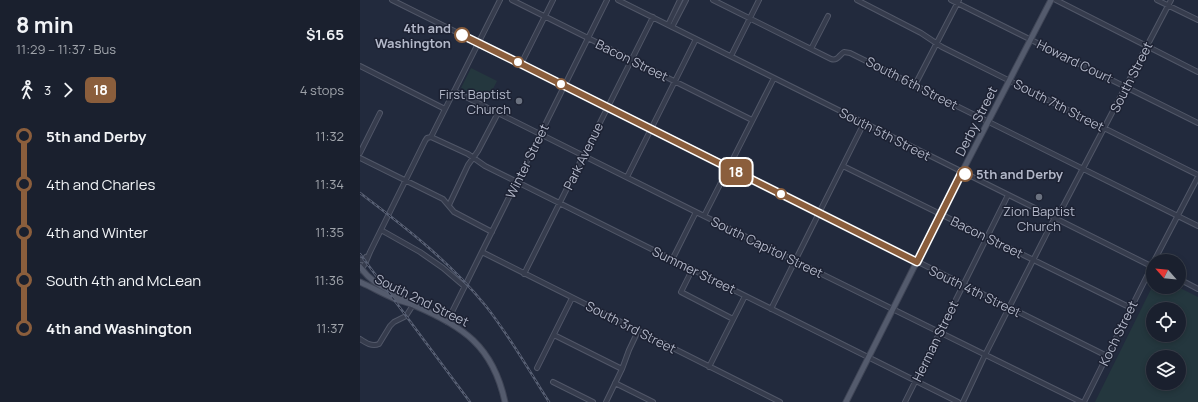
<!DOCTYPE html>
<meta charset="utf-8">
<style>
body{margin:0;font-family:Manrope,sans-serif;background:#232836;color:#f1f3f6;height:100vh;display:flex;flex-direction:column;font-size:15px;white-space:nowrap}
*{box-sizing:border-box;margin:0}
p{font-size:13px;color:#9fa3aa}
.icon{flex:none;width:22px;height:22px;fill:none;stroke:currentColor;stroke-width:2;stroke-linecap:round;stroke-linejoin:round}
.map{position:relative;flex:1;overflow:hidden}
.drawer{display:flex;flex-direction:column;background:#1a202e;width:360px}
.drawer>*{flex:none}
.badge{padding:0 8px;border-radius:6px;font-size:14px;line-height:26px}
.needle{width:26px;rotate:297deg}
.buttons{position:absolute;left:786px;top:254px;display:grid;gap:8px}
.buttons a{display:grid;place-items:center;width:40px;height:40px;border-radius:50%;background:#1a202e;box-shadow:0 2px 6px #0003,0 0 0 1px #383e4a;font-size:20px}
.map>.badge{position:absolute;translate:-50% -50%;box-shadow:0 0 0 2px #fff}
.legs{display:flex;align-items:center;gap:6px;height:44px;padding:0 16px;font-size:13px}
.legs p{margin-inline-start:auto}
.headline{display:flex;align-items:center;justify-content:space-between;height:68px;padding:0 16px}
h1{font-size:22px;font-weight:700;line-height:30px}
ul{padding:0 16px;list-style:none}
li{display:flex;align-items:center;gap:14px;height:48px;font-size:15px}
li i{display:grid;place-items:center;width:6px;height:100%;margin:0 5px;background:currentColor}
li i::after{content:'';width:10px;height:10px;margin:-5px;border:3px solid;border-radius:50%;background:#1a202e}
li p{margin-inline-start:auto}
li:first-child i{background:linear-gradient(#0000 50%,currentColor 0)}
li:last-child i{background:linear-gradient(currentColor 50%,#0000 0)}
main{display:flex;flex:1;min-height:0}
.map>svg:first-child{display:block}
.green{fill:#24373e;fill-rule:evenodd}
.lines{fill:none;stroke-linecap:round;stroke-linejoin:round}
.minor-casing{stroke:#515768;stroke-width:6}
.major-casing{stroke:#3f4556;stroke-width:7}
.minor{stroke:#363c4d;stroke-width:4}
.major{stroke:#545b6d;stroke-width:5}
.rail-casing{stroke:#586074;stroke-width:2.5}
.rail{stroke:#1c2132;stroke-width:1;stroke-dasharray:3;stroke-linecap:butt}
.line-1-casing{stroke:#fff;stroke-width:9}
.line-1{stroke:#8b5e3c;stroke-width:6}
.stop-1-dot{fill:#fff;stroke:#8b5e3c;stroke-width:2}
.worship-dot{fill:#6b7280;stroke:#1c2132;stroke-width:1.5}
.labels{text-anchor:middle;stroke-width:3;stroke-linejoin:round;paint-order:stroke}
.stop-label{font-size:13px;font-weight:bold;fill:#b2b7c8;stroke:#1c2132;text-anchor:end}
.street-label{font-size:13px;fill:#b2b7c8;stroke:#1c2132}
.poi-label{font-size:13px;fill:#b2b7c8;stroke:#1c2132;text-anchor:end}
</style>
<main>
<section class="drawer">
<div class="headline"><div><h1>8 min</h1><p>11:29 – 11:37 · Bus</p></div><b>$1.65</b></div>
<div class="legs"><svg class="icon" aria-label="walk" viewBox="0 0 24 24"><circle cx="13" cy="4" r="2"/><path d="M13 8l-2 6 4 7M11 14l-3 7M7 12l3-4h3l4 4"/></svg>3<svg class="icon" aria-label="forward" viewBox="0 0 24 24"><path d="M9 5l7 7-7 7"/></svg><b class="badge" style="background:#8b5e3c;color:#fff">18</b><p>4 stops</p></div>
<ul>
<li><i style="color:#8b5e3c"></i><b>5th and Derby</b><p>11:32</p></li>
<li><i style="color:#8b5e3c"></i><span>4th and Charles</span><p>11:34</p></li>
<li><i style="color:#8b5e3c"></i><span>4th and Winter</span><p>11:35</p></li>
<li><i style="color:#8b5e3c"></i><span>South 4th and McLean</span><p>11:36</p></li>
<li><i style="color:#8b5e3c"></i><b>4th and Washington</b><p>11:37</p></li>
</ul>
</section>
<div class="map">
<svg width="838" height="402" viewBox="0 0 838 402">
<rect width="100%" height="100%" fill="#222a3d"/>
<!-- green -->
<path class="green" d="M 111,68 L 137,81 L 127,101 L 101,88 Z
M 793,285 L 793,287 L 818,287 L 838,297 L 838,402 L 735,402 ZM 793,309 L 819,309 L 819,335 L 793,335 ZM 793,357 L 819,357 L 819,383 L 793,383 Z"/>
<g class="lines">
<!-- minor casing -->
<g class="minor-casing">
<path id="minor" d="M 32,0 L 747,356
M 152,0 L 392,120
M 258,0 L 793,267
M 353,0 L 471,59 C 478,61 479,55 484,52 L 490,53 L 838,226
M 497,0 L 561,33 L 582,47 L 838,175
M 591,0 L 838,123
M 696,0 L 838,72
M 797,0 L 838,20
M 308,25 L 320,0
M 312,27 L 326,0
M 451,49 L 468,16
M 371,56 L 399,0
M 161,64 L 193,0
M 0,66 L 85,109
M 555,85 L 599,0
M 94,91 L 336,212 L 721,402
M 71,137 L 108,154 L 125,166 L 598,402
M 0,153 L 20,113
M 0,158 L 83,199 L 94,212 L 132,232
M 483,166 L 771,308
M 267,177 L 336,39
M 89,205 L 108,165 L 118,151 L 138,113
M 344,216 L 414,78
M 697,218 L 811,0
M 21,230 L 60,252 L 83,268 L 104,286
M 122,252 L 420,402
M 0,260 L 4,260 L 6,257
M 312,260 L 336,212
M 794,261 L 838,177
M 0,270 L 5,264 L 10,252 L 65,141 L 67,138 L 71,137 L 140,0
M 332,270 L 321,292 L 373,319
M 164,274 L 293,17
M 819,279 L 838,289
M 411,309 L 504,123
M 87,322 L 247,0
M 194,335 L 262,369
M 0,339 C 6,343 12,347 19,344 L 30,326 L 34,322 L 46,316 L 53,305
M 349,367 L 385,296
M 177,368 L 212,298
M 193,382 L 233,402
M 255,383 L 293,402
M 246,402 L 262,369 L 269,350 L 278,331
M 545,402 L 648,195
M 603,402 L 625,355 L 695,217
M 724,402 L 793,264"/>
</g>
<!-- major casing -->
<g class="major-casing">
<path id="major" d="M 0,267 C 14,286 29,289 47,301
M 0,282 C 11,287 22,293 33,298 C 39,301 47,302 53,305 C 103,326 133,346 145,402
M 486,402 L 602,172 L 691,0"/>
</g>
<!-- minor -->
<use href="#minor" class="minor"/>
<!-- major -->
<use href="#major" class="major"/>
<!-- rail casing -->
<g class="rail-casing">
<path id="rail" d="M 0,193 C 45,227 89,261 125,305 C 149,335 168,369 189,402
M 0,254 L 110,402"/>
</g>
<!-- rail -->
<use href="#rail" class="rail"/>
</g>
<g class="lines">
<!-- line-1 casing -->
<g class="line-1-casing">
<path id="line-1" d="M 102,35 L 161,64 L 557,262 L 602,172 L 605,174"/>
</g>
<!-- line-1 -->
<use href="#line-1" class="line-1"/>
</g>
<!-- markers -->
<g class="stop-1-dot">
<circle cx="102" cy="35" r="7"/>
<circle cx="158" cy="62" r="5"/>
<circle cx="201" cy="84" r="5"/>
<circle cx="605" cy="174" r="7"/>
<circle cx="421" cy="194" r="5"/>
</g>
<g class="worship-dot">
<circle cx="159" cy="101" r="4"/>
<circle cx="679" cy="197" r="4"/>
</g>
<g class="labels">
<!-- stop labels -->
<g class="stop-label">
<text x="91" y="33">4th and<tspan x="91" dy="15">Washington</tspan></text>
<text x="616" y="179" text-anchor="start">5th and Derby</text>
</g>
<!-- street labels -->
<g class="street-label">
<text transform="translate(272 60) rotate(26)" y="5">Bacon Street</text>
<text transform="translate(715 61) rotate(26)" y="5">Howard Court</text>
<text transform="translate(771 77) rotate(-63)" y="5">South Street</text>
<text transform="translate(552 83) rotate(27)" y="5">South 6th Street</text>
<text transform="translate(699 105) rotate(27)" y="5">South 7th Street</text>
<text transform="translate(616 121) rotate(-63)" y="5">Derby Street</text>
<text transform="translate(525 134) rotate(27)" y="5">South 5th Street</text>
<text transform="translate(223 156) rotate(-64)" y="5">Park Avenue</text>
<text transform="translate(167 161) rotate(-64)" y="5">Winter Street</text>
<text transform="translate(627 237) rotate(26)" y="5">Bacon Street</text>
<text transform="translate(407 247) rotate(26)" y="5">South Capitol Street</text>
<text transform="translate(334 270) rotate(26)" y="5">Summer Street</text>
<text transform="translate(615 291) rotate(26)" y="5">South 4th Street</text>
<text transform="translate(62 300) rotate(26)" y="5">South 2nd Street</text>
<text transform="translate(271 327) rotate(27)" y="5">South 3rd Street</text>
<text transform="translate(758 333) rotate(-64)" y="5">Koch Street</text>
<text transform="translate(575 341) rotate(-64)" y="5">Herman Street</text>
</g>
<!-- poi labels -->
<g class="poi-label">
<text x="151" y="99">First Baptist<tspan x="151" dy="15">Church</tspan></text>
<text x="679" y="216" text-anchor="middle">Zion Baptist<tspan x="679" dy="15">Church</tspan></text>
</g>
</g>
</svg>
<div class="buttons">
<a><svg class="needle" viewBox="-14 -14 28 28"><path d="M0-13l5 13h-10z" fill="#e53935"/><path d="M0 13l5-13h-10z" fill="#9fa3aa"/></svg></a>
<a><svg class="icon" aria-label="locate" viewBox="0 0 24 24"><circle cx="12" cy="12" r="6"/><path d="M12 2v4M12 18v4M2 12h4M18 12h4"/></svg></a>
<a><svg class="icon" aria-label="layers" viewBox="0 0 24 24"><path d="M12 4l9 5-9 5-9-5zM3 14l9 5 9-5"/></svg></a>
</div>
<b class="badge" style="left:376px;top:172px;background:#8b5e3c;color:#fff">18</b>
</div>
</main>
